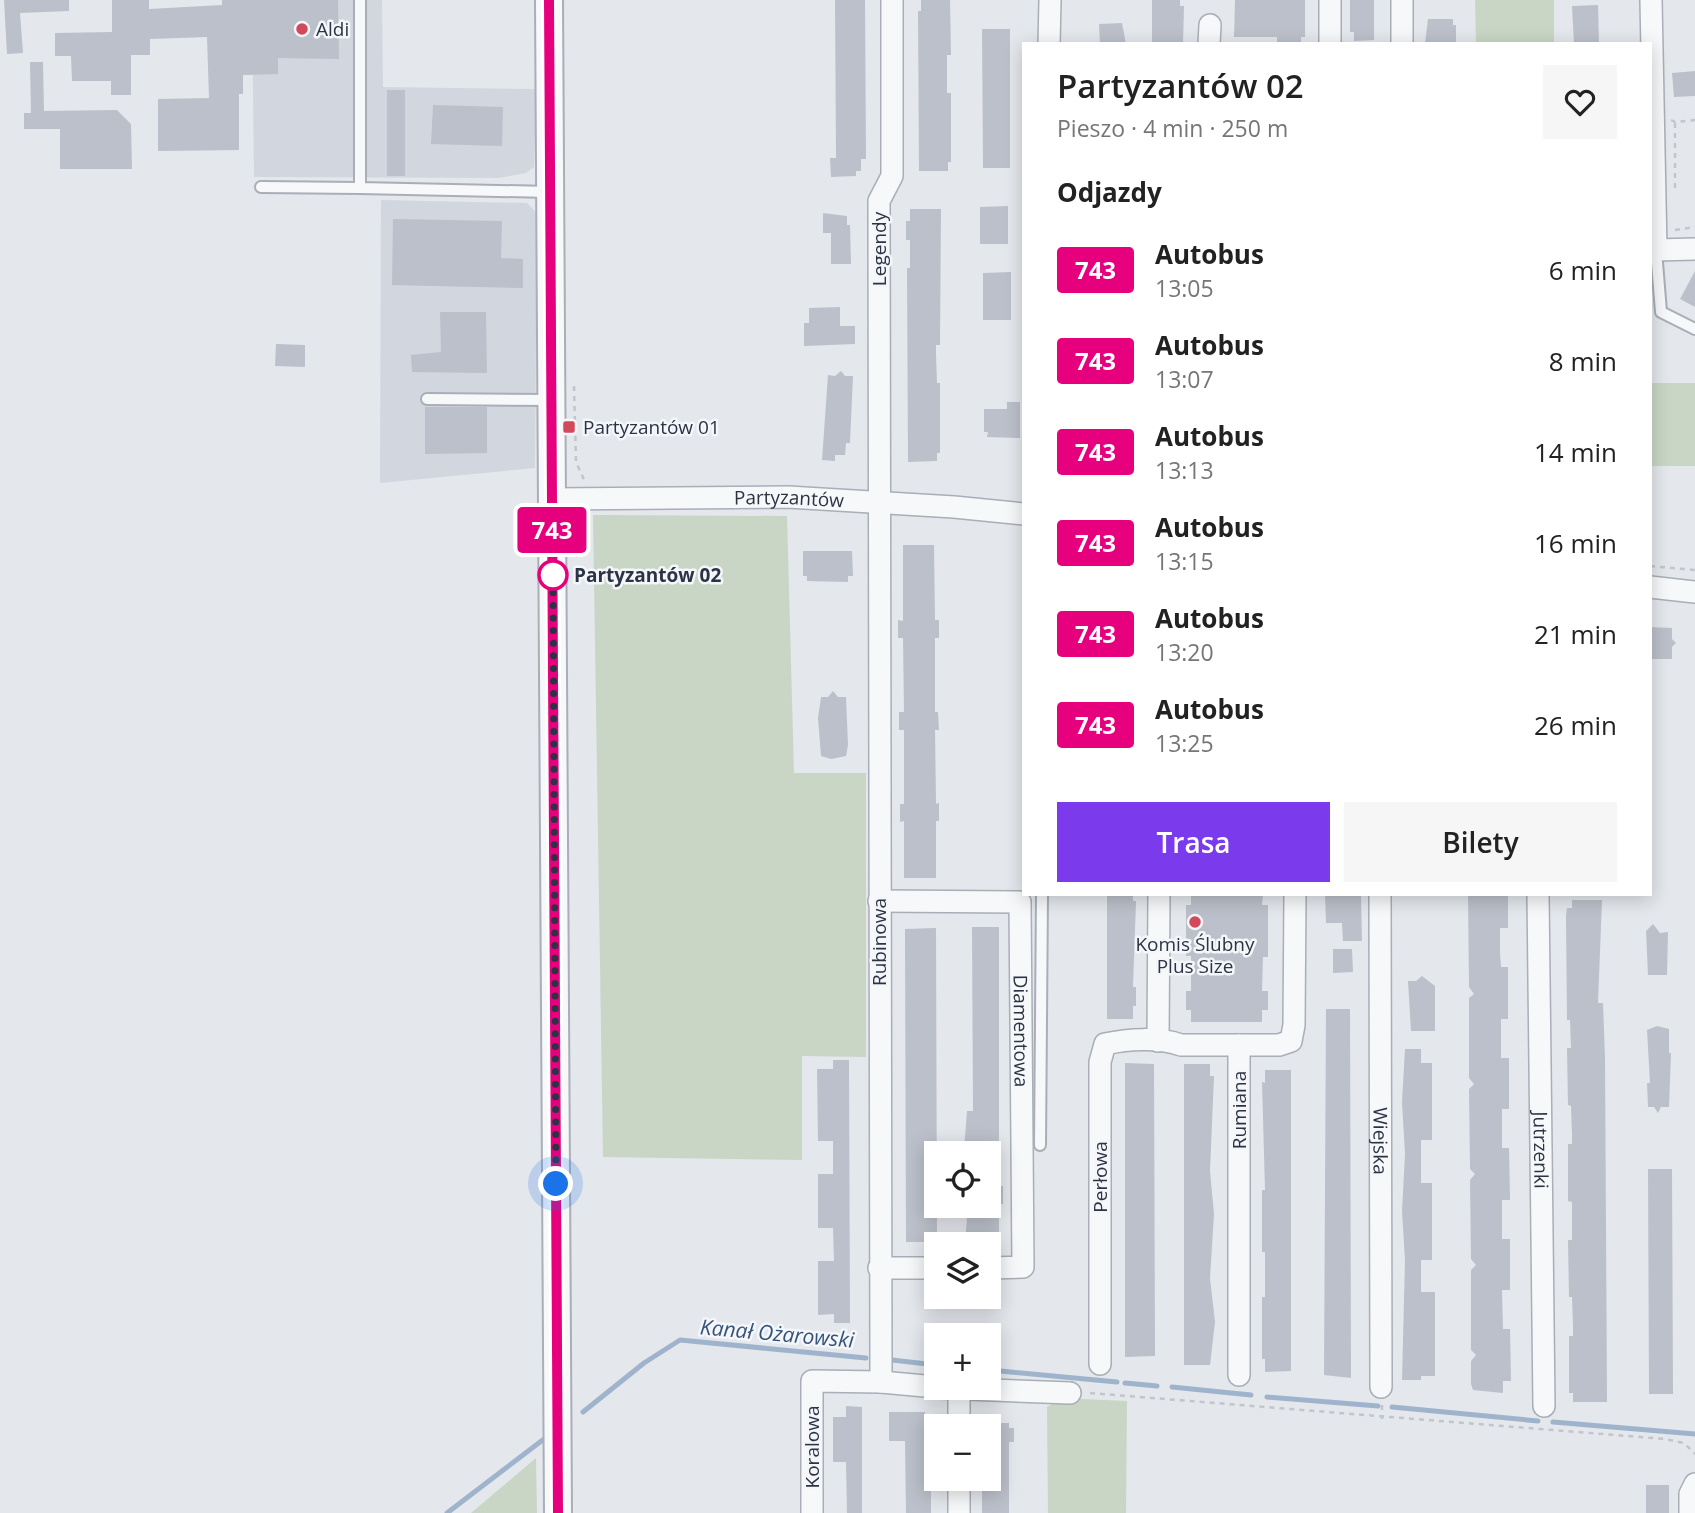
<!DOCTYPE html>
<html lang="pl">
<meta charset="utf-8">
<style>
body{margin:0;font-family:"Open Sans",sans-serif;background:#f6f6f6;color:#222;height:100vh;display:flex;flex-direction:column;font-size:26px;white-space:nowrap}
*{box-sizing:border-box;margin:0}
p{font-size:23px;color:#767676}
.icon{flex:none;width:38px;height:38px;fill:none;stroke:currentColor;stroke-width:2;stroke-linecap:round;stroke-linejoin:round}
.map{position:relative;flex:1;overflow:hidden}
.drawer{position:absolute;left:1022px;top:42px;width:630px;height:854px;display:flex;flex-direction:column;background:#fff;border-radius:0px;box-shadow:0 4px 18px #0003}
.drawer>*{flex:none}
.badge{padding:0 14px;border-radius:5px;font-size:24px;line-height:46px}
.controls{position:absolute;left:924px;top:1141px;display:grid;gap:14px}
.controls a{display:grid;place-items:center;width:77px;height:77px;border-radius:0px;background:#fff;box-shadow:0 4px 18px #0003;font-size:35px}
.you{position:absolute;width:35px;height:35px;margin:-18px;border:5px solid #fff;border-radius:50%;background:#1a73e8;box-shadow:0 0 0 10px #1a73e833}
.map>.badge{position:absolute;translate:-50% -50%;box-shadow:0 0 0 4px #fff}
h2{padding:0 35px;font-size:26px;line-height:63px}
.round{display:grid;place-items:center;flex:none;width:74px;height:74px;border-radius:0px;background:#f6f6f6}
.overview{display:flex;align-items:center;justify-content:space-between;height:119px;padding:0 35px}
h1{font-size:33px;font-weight:600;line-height:52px}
.primary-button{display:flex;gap:14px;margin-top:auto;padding:14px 35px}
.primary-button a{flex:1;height:80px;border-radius:0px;background:#7c3aed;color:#fff;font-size:28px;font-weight:600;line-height:80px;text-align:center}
.primary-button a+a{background:#f6f6f6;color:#222}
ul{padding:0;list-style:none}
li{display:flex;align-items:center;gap:21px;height:91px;padding:0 35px}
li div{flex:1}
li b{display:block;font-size:26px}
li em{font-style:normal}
li .badge{min-width:77px;font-weight:700;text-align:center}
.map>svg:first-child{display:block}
.built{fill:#d2d6de}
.green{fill:#c9d6c5}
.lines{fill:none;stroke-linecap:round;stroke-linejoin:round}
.stream{stroke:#9fb4cc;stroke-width:5}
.building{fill:#bbc0ca}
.service-casing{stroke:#a9aeb7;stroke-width:14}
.minor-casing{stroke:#a9aeb7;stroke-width:24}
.tertiary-casing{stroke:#a9aeb7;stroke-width:30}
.path{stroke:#c2c5cb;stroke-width:2.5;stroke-dasharray:5 5;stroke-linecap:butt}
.service{stroke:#f7f8fa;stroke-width:10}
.minor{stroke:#f7f8fa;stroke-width:21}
.tertiary{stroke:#f7f8fa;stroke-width:26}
.line-casing{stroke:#fff;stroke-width:16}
.line{stroke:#e6007e;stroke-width:10}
.walk{stroke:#2b3445;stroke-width:7;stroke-dasharray:0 12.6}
.poi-dot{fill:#d1495b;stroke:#f4f6f9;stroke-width:2.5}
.stop-dot{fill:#fff;stroke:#e6007e;stroke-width:3.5}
.labels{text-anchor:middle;stroke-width:5;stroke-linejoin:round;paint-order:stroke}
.poi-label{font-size:19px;fill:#2b3445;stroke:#f4f6f9;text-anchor:start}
.street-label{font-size:19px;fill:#2b3445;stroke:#f4f6f9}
.stop-label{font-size:19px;font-weight:bold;fill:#2b3445;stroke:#f4f6f9;text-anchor:start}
.water-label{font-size:21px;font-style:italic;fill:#34527a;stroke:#f4f6f9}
</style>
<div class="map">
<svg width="1695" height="1513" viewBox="0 0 1695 1513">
<rect width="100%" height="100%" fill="#e4e7ec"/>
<!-- built -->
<path class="built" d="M 252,0 L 382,0 L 383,87 L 536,89 L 534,167 L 526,173 L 499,178 L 254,177 Z
M 381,200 L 527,203 L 537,213 L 535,468 L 380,483 Z"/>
<!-- green -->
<path class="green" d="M 1475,0 L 1554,0 L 1554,44 L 1476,44 Z
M 1650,383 L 1695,383 L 1695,466 L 1650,466 Z
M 593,515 L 787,516 L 794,773 L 866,773 L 866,1057 L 802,1056 L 802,1160 L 603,1157 Z
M 1061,1398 L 1127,1401 L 1126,1513 L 1048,1513 L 1047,1407 Z
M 536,1458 L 537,1513 L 471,1513 Z"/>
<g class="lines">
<!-- stream -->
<path class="stream" d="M 892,1360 L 936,1365
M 990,1370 L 1117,1382
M 1125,1383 L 1157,1386
M 1172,1387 L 1251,1395
M 1267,1397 L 1378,1406
M 1392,1407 L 1538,1421
M 583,1412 L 644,1363 L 680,1340 L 866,1358
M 1553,1422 L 1695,1434
M 447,1513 L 544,1439"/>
</g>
<!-- building -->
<path class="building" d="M 4,0 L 69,0 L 69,11 L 20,13 L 23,53 L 7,54 Z
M 112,0 L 149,0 L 149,9 L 222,5 L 222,0 L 338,0 L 339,59 L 278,58 L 278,74 L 243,75 L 243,94 L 239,94 L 239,150 L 158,151 L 158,99 L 209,98 L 207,37 L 150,39 L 150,55 L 131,55 L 131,95 L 111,95 L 111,81 L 72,81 L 71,56 L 55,56 L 55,33 L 112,32 Z
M 835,0 L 865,0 L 866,159 L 861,159 L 861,171 L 856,171 L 856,176 L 831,177 L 830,158 L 836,158 Z
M 921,0 L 950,0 L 951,55 L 947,55 L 947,93 L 951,93 L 951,162 L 948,162 L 948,171 L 919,171 L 918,11 L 921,11 Z
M 1152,0 L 1180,0 L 1180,6 L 1184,6 L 1183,44 L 1152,44 Z
M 1235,0 L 1305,0 L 1305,37 L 1301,37 L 1301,44 L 1277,44 L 1277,37 L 1234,37 Z
M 1350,0 L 1374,0 L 1374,40 L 1354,41 L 1354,32 L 1350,32 Z
M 1598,5 L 1599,44 L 1574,44 L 1572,6 Z
M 1428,19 L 1453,19 L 1453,25 L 1456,25 L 1456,44 L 1425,44 Z
M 1122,23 L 1126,44 L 1100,44 L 1099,24 Z
M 982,29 L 1010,29 L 1010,168 L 983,168 Z
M 30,62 L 43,62 L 44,111 L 117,110 L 131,124 L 132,169 L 60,169 L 60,129 L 24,129 L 24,113 L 31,113 Z
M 1695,71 L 1695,96 L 1674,97 L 1672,73 Z
M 387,90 L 405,90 L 405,176 L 387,176 Z
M 433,105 L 503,107 L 502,146 L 431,144 Z
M 1008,206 L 1008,244 L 980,244 L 980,207 Z
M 910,209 L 941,209 L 940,345 L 936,345 L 936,354 L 937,383 L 940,383 L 940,453 L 937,453 L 937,461 L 908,462 L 907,268 L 910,268 L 910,240 L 906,240 L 906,221 L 910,221 Z
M 823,213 L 847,216 L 847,225 L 850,225 L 851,264 L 831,264 L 831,233 L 823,233 Z
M 393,219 L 502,221 L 501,258 L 523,259 L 523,288 L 392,285 Z
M 1695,271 L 1695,307 L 1680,299 Z
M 1011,272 L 1011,320 L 983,320 L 983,273 Z
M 840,307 L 840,326 L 855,326 L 855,344 L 804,346 L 804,323 L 809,323 L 809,308 Z
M 440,312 L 486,312 L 487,373 L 412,372 L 411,355 L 441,352 Z
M 276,344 L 305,345 L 305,367 L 275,366 Z
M 841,371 L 845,376 L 853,376 L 850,443 L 846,443 L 845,455 L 835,455 L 835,461 L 822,460 L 828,375 L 835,376 Z
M 1007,402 L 1020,402 L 1020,438 L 987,437 L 988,432 L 984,432 L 984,409 L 1007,409 Z
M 425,407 L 487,407 L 487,453 L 425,454 Z
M 903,545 L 934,545 L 935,620 L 939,620 L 939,638 L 935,638 L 935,712 L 938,712 L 939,730 L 935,730 L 936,804 L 939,803 L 939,821 L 936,821 L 936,878 L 904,878 L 904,821 L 900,822 L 900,804 L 904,804 L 904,730 L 899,730 L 899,712 L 904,712 L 903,638 L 898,638 L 898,620 L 903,621 Z
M 803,551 L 852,551 L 853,576 L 848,576 L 848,582 L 807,581 L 807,576 L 803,576 Z
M 1650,627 L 1672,628 L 1672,639 L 1676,643 L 1672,647 L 1672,659 L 1650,659 Z
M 833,691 L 838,697 L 846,697 L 848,745 L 846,756 L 831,759 L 821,756 L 818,718 L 821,697 L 828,697 Z
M 1107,894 L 1133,894 L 1133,901 L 1136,901 L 1133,987 L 1136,987 L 1136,1006 L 1133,1006 L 1133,1019 L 1107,1019 Z
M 1191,894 L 1263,894 L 1262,905 L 1268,905 L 1268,957 L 1263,957 L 1262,991 L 1268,991 L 1268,1010 L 1262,1010 L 1262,1022 L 1191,1022 L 1191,1010 L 1186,1010 L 1186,991 L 1191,991 L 1191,956 L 1186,956 L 1186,905 L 1191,905 Z
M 1325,894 L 1361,894 L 1362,941 L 1343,941 L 1342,923 L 1326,923 Z
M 1468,894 L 1508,894 L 1508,928 L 1500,928 L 1500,953 L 1501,967 L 1508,967 L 1508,1019 L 1501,1019 L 1501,1058 L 1509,1058 L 1509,1109 L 1502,1109 L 1502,1148 L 1509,1148 L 1510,1200 L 1502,1200 L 1502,1239 L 1510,1239 L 1510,1290 L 1502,1290 L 1503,1329 L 1510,1329 L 1511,1381 L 1503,1381 L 1503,1393 L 1473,1390 L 1471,1384 L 1471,1361 L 1476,1355 L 1471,1350 L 1471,1270 L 1476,1265 L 1471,1259 L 1470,1180 L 1475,1174 L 1470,1169 L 1469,1089 L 1474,1084 L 1469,1078 L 1469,998 L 1474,994 L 1469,987 Z
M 1572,900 L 1602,900 L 1598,1003 L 1603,1003 L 1605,1058 L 1607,1402 L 1573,1402 L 1573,1393 L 1569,1393 L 1569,1336 L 1573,1336 L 1573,1327 L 1572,1297 L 1569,1297 L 1568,1240 L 1572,1240 L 1572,1202 L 1568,1201 L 1568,1144 L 1572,1144 L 1572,1135 L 1571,1106 L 1568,1105 L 1567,1048 L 1571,1048 L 1570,1020 L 1567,1020 L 1566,916 L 1567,908 L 1572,908 Z
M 1653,924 L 1660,933 L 1668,932 L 1667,975 L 1648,975 L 1646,931 Z
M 972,927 L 999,927 L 999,1153 L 968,1153 L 968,1150 L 964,1150 L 967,1111 L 973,1111 Z
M 936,928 L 937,1242 L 906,1242 L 905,929 Z
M 1333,949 L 1352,949 L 1353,972 L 1333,973 Z
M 1422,976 L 1435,986 L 1435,1031 L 1411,1031 L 1408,981 L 1416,981 Z
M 1326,1009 L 1350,1009 L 1351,1378 L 1324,1375 Z
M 1657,1026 L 1669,1029 L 1669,1053 L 1671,1053 L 1669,1107 L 1661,1107 L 1658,1113 L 1654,1107 L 1648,1107 L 1647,1083 L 1650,1083 L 1647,1030 Z
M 1405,1049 L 1421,1049 L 1421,1063 L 1432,1063 L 1432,1140 L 1421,1140 L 1421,1183 L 1432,1183 L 1432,1260 L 1421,1260 L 1421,1292 L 1435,1292 L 1435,1376 L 1421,1376 L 1421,1380 L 1402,1380 L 1405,1260 L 1402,1211 L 1405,1154 L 1402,1102 Z
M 833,1060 L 849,1060 L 850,1323 L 834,1323 L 834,1314 L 818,1315 L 818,1261 L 834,1261 L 833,1228 L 818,1228 L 818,1174 L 833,1174 L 833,1141 L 818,1141 L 817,1069 L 833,1069 Z
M 1125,1063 L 1154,1064 L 1155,1356 L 1125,1357 Z
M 1184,1064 L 1210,1064 L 1210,1076 L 1214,1076 L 1210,1171 L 1214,1214 L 1210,1278 L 1215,1322 L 1210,1365 L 1184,1365 Z
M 1265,1070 L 1291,1070 L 1291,1371 L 1265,1372 L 1265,1359 L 1262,1359 L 1262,1297 L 1265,1297 L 1265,1252 L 1262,1252 L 1262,1190 L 1265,1190 L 1262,1082 L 1265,1083 Z
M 1648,1169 L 1672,1169 L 1673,1394 L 1649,1394 Z
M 989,1186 L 1003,1186 L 1003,1204 L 989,1204 Z
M 968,1206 L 999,1206 L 999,1242 L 965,1242 Z
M 846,1406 L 862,1407 L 862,1513 L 847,1513 L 846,1462 L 833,1462 L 833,1417 L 846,1417 Z
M 889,1412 L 925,1412 L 925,1418 L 931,1418 L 931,1513 L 906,1513 L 905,1441 L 889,1441 Z
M 989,1423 L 1009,1423 L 1009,1428 L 1014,1428 L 1014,1442 L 1009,1442 L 1009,1513 L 982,1513 L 982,1479 L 989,1479 Z
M 1646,1485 L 1669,1485 L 1669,1513 L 1646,1513 Z"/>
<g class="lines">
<!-- service casing -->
<g class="service-casing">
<path id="service" d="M 360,0 L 360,188 L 550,192
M 261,187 L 360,188
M 1656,250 L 1661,312
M 1661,312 L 1695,329
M 427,399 L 552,400
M 1040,1145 L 1042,894"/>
</g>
<!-- minor casing -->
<g class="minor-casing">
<g id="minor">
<path d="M 1330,0 L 1330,44"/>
<path d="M 1402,0 L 1402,44"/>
<path d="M 1651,0 L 1656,250 L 1695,249"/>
<path d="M 1049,44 L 1050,0"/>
<path d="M 1209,44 L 1210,25"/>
<path id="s1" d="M 553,499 L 788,497 L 954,507 L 1024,514"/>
<path d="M 1650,587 L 1695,592"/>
<path id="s2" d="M 1380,894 L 1381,1387"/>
<path id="s3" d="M 1538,894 L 1544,1406"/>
<path id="s4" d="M 879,901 L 1020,902 L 1023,1267 L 989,1268"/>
<path d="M 1158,1041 L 1159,894"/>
<path d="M 879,1268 L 936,1268"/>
<path d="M 1100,1364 L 1100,1062 L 1105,1044 C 1128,1039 1158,1037 1181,1045 L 1279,1045 L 1291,1041 L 1294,1025 L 1295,894"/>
<path d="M 1239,1375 L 1239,1045"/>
<path d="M 881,1382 L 879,201 L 892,176 L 892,0"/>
<path d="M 940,1388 L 1070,1393"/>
<path d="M 959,1426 L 959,1390"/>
<path d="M 812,1513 L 812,1381 L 881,1382 L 936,1387"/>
<path d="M 959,1513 L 959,1479"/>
<path d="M 1690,1513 L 1690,1494 L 1695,1484"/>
</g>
</g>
<!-- tertiary casing -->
<g class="tertiary-casing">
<path id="tertiary" d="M 549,0 L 558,1513"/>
</g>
<!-- path -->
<path class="path" d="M 1671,120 L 1675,122 L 1695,120
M 1675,123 L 1675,190
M 1675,230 L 1695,227
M 574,386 L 576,462 L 585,482
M 574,537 L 583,528 L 586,516
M 1650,566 L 1695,570
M 1090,1393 L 1665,1439 L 1684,1443 L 1695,1454
M 1382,1405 L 1382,1419"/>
<!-- service -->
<use href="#service" class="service"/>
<!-- minor -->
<use href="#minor" class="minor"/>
<!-- tertiary -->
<use href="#tertiary" class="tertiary"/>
</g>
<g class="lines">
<!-- line casing -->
<g class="line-casing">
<path id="line" d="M 549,0 L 558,1513"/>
</g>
<!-- line -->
<use href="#line" class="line"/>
<!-- walk -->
<path class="walk" d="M 553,575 L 553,565 L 556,1184"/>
</g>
<!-- markers -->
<g class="poi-dot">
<circle cx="302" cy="29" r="7"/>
<rect x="562" y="420" width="14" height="14" rx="3.5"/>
<circle cx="1195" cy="922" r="7"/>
</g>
<circle class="stop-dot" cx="553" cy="575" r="14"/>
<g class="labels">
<!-- poi labels -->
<g class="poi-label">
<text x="316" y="36">Aldi</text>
<text x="583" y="434">Partyzantów 01</text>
<text x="1195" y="951" text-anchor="middle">Komis Ślubny<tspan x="1195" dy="22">Plus Size</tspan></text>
</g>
<!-- street labels -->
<g class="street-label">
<text transform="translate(879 249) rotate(-90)" y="7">Legendy</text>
<text dy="7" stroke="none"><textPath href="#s1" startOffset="236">Partyzantów</textPath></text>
<text transform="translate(879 942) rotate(-90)" y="7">Rubinowa</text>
<text dy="7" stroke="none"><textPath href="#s4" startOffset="270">Diamentowa</textPath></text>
<text transform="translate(1239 1110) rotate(-90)" y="7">Rumiana</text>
<text dy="7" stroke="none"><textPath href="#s2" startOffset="247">Wiejska</textPath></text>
<text dy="7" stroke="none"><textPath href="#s3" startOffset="256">Jutrzenki</textPath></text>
<text transform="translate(1100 1177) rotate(-90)" y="7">Perłowa</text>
<text transform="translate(812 1447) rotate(-90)" y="7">Koralowa</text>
</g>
<!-- stop labels -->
<g class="stop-label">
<text x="574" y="582">Partyzantów 02</text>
</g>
<!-- water labels -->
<g class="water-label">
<text transform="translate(777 1334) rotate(5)" y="7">Kanał Ożarowski</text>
</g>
</g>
</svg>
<div class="controls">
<a><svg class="icon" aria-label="locate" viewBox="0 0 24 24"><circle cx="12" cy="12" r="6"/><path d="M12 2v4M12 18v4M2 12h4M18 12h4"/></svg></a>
<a><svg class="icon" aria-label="layers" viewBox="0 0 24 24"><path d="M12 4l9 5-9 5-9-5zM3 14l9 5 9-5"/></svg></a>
<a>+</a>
<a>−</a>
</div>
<div class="you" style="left:556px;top:1184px"></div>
<b class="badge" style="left:552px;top:530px;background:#e6007e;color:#fff">743</b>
<section class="drawer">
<div class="overview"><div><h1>Partyzantów 02</h1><p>Pieszo · 4 min · 250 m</p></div><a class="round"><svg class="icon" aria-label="heart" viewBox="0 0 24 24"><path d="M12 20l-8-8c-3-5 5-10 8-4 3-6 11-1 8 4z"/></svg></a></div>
<h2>Odjazdy</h2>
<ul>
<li><span class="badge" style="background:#e6007e;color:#fff">743</span><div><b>Autobus</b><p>13:05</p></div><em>6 min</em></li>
<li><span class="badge" style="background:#e6007e;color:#fff">743</span><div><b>Autobus</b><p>13:07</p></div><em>8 min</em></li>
<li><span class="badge" style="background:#e6007e;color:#fff">743</span><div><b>Autobus</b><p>13:13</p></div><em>14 min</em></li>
<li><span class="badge" style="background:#e6007e;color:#fff">743</span><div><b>Autobus</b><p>13:15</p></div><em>16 min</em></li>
<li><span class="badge" style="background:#e6007e;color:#fff">743</span><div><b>Autobus</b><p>13:20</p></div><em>21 min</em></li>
<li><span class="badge" style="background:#e6007e;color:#fff">743</span><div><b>Autobus</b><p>13:25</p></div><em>26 min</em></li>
</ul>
<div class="primary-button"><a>Trasa</a><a>Bilety</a></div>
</section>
</div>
